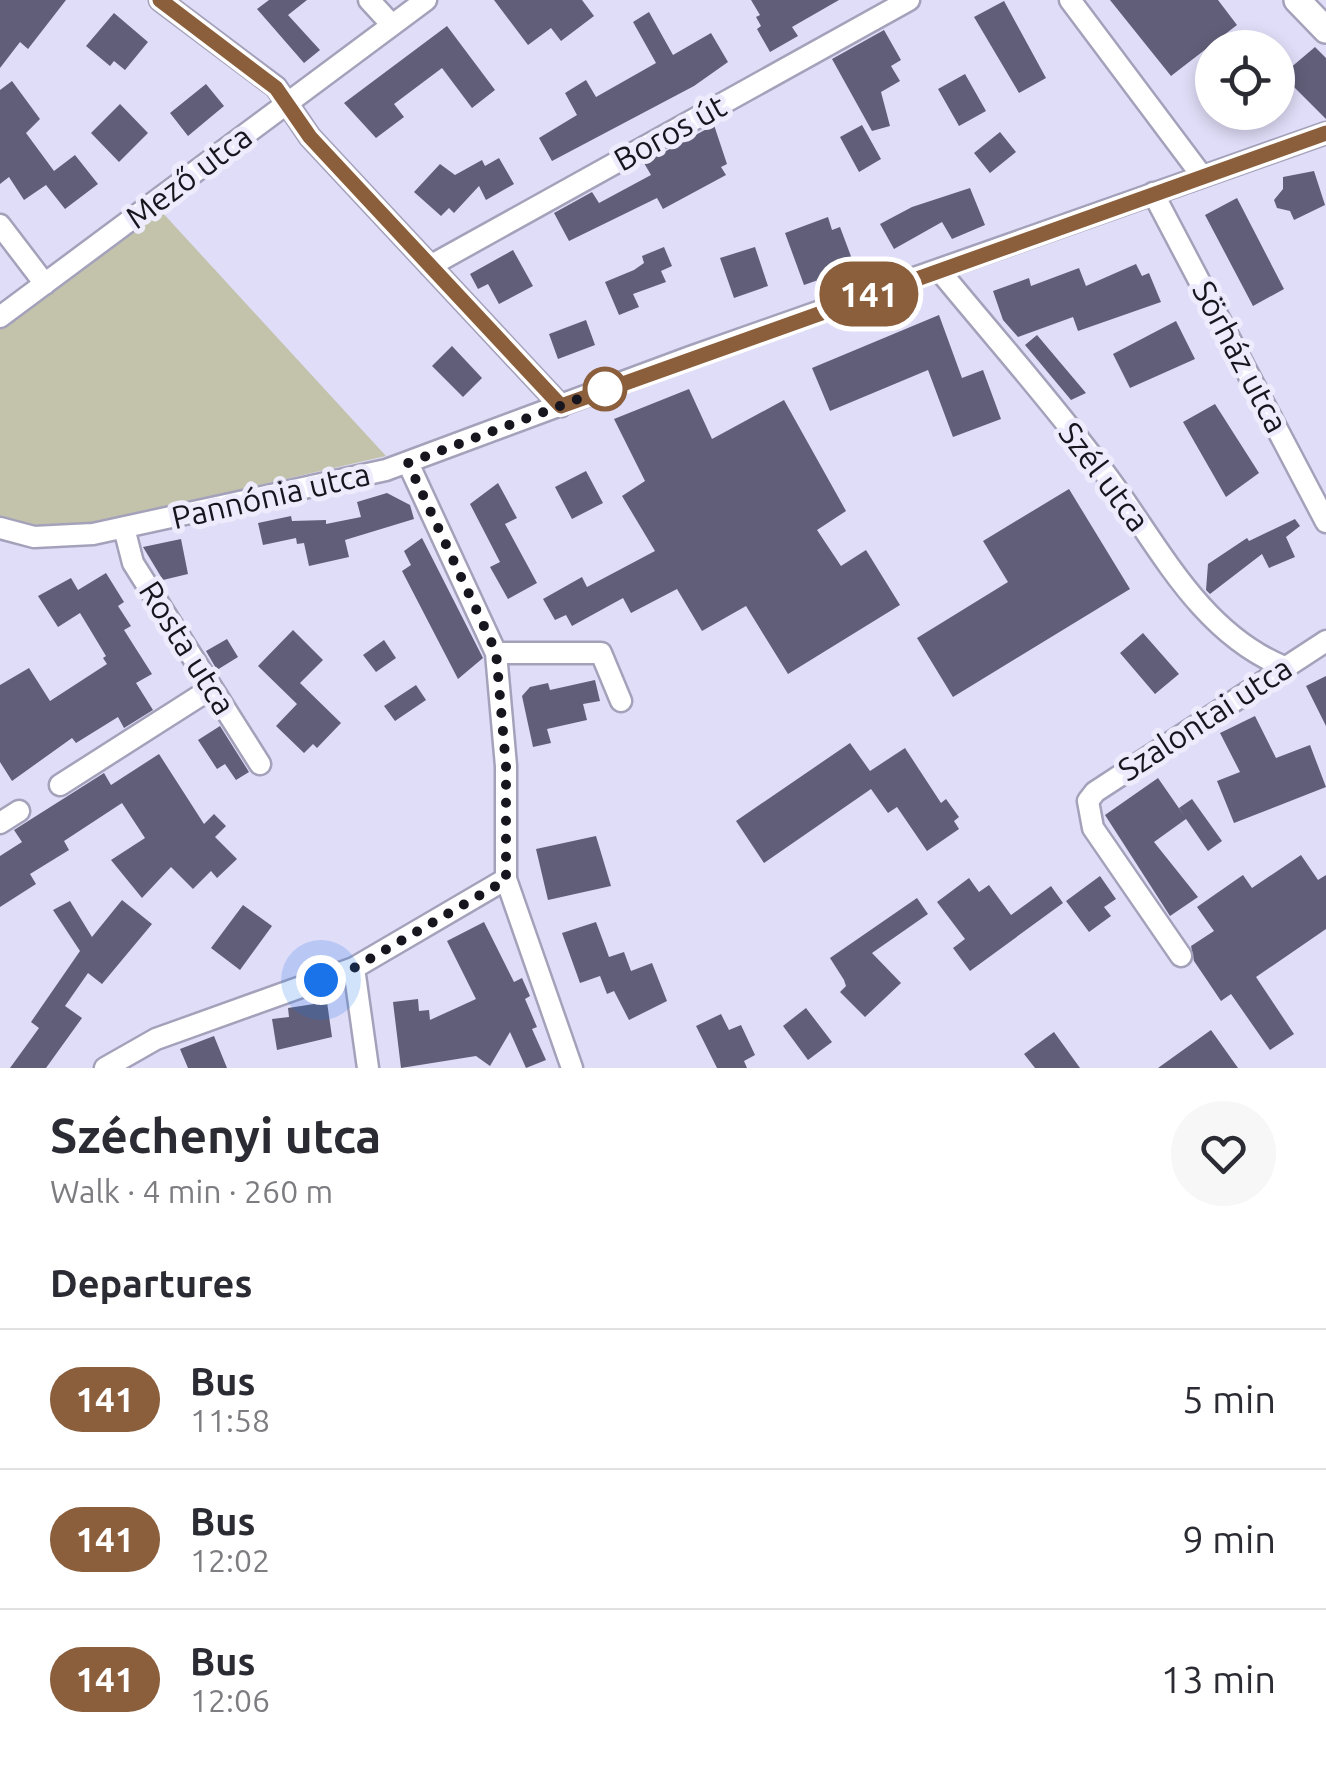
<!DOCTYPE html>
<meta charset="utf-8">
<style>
body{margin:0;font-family:Ubuntu,sans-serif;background:#f7f7f7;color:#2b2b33;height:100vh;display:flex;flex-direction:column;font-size:38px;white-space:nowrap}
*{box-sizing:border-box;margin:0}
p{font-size:32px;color:#7c7c81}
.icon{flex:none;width:55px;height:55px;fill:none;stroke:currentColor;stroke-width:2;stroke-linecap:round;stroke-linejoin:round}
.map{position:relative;height:1068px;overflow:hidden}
.details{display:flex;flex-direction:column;background:#fff;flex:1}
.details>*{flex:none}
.badge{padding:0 20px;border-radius:32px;font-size:35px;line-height:65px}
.controls{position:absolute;left:1195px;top:30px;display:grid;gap:20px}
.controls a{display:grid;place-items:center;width:100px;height:100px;border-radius:50%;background:#fff;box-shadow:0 5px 15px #0003;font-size:50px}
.you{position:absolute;width:50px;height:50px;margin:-25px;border:8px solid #fff;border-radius:50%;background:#1a73e8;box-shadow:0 0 0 15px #1a73e833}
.map>.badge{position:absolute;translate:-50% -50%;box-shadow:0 0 0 5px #fff}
h2{padding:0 50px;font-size:38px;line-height:90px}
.round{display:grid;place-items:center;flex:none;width:105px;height:105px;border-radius:52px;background:#f7f7f7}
.head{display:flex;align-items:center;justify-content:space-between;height:170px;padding:0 50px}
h1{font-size:48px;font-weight:600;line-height:75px}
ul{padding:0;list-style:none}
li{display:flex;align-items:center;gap:30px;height:140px;padding:0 50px;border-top:2px solid #e1e1e2}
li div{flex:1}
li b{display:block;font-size:38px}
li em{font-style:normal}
li .badge{min-width:110px;font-weight:700;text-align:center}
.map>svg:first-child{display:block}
.green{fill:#c3c3ac}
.building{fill:#615e79}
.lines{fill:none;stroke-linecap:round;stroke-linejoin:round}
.minor-casing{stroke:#a4a1ba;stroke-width:25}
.tertiary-casing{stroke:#a4a1ba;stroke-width:30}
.minor{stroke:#fff;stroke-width:20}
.tertiary{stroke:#fff;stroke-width:25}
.line-casing{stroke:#fff;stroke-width:22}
.line{stroke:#8b5e3c;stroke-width:15}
.walk{stroke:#17161f;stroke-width:10;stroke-dasharray:0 18}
.stop-dot{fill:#fff;stroke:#8b5e3c;stroke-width:5}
.labels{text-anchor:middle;stroke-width:10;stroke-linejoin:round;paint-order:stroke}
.street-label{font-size:32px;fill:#17161f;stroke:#eeecfc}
</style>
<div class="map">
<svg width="1326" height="1068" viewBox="0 0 1326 1068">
<rect width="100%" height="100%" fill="#e0ddf8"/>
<!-- green -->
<path class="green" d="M 161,211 L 386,456 L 99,522 L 40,526 L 0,518 L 0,329 Z"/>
<!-- building -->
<path class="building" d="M 0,0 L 66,0 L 28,49 L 20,42 L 0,68 Z
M 269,0 L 307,0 L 288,15 L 320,50 L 304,63 L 257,9 Z
M 494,0 L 582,0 L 594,16 L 561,41 L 551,28 L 528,45 Z
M 751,0 L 839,0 L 792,27 L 798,36 L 770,52 L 757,29 L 761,26 L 756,17 L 760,15 Z
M 1110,0 L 1218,0 L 1237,25 L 1171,76 Z
M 1004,1 L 1046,78 L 1019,93 L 974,17 Z
M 649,12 L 673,55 L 711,33 L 728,62 L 694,86 L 552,161 L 539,138 L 577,115 L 565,93 L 586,80 L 596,97 L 656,63 L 633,22 Z
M 114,13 L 148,42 L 125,70 L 114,61 L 110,66 L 86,46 Z
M 447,26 L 495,90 L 472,108 L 442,68 L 394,104 L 404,117 L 376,138 L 344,103 Z
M 884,30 L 901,60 L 891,66 L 900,81 L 881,92 L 890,126 L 872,131 L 832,59 Z
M 1315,47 L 1326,58 L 1326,119 L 1282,75 Z
M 965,74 L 986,111 L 959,126 L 938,89 Z
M 12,81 L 40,119 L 26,133 L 54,171 L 75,155 L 98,184 L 65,209 L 46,185 L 24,200 L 9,177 L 0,184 L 0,90 Z
M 206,84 L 224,106 L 188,136 L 170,113 Z
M 120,104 L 148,133 L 119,162 L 91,133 Z
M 714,125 L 727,164 L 721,167 L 726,175 L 663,209 L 657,198 L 569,241 L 554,213 L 592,192 L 599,203 L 651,175 L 644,163 Z
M 862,125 L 881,159 L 859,172 L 840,137 Z
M 1000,132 L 1016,152 L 990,173 L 974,153 Z
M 499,158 L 514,184 L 486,200 L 479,186 L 454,213 L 449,208 L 441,216 L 414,192 L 440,164 L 455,175 L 482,160 L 485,166 Z
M 1314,171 L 1325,205 L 1294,220 L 1290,211 L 1277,208 L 1274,200 L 1283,189 L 1283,177 Z
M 970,188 L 985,225 L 952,239 L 942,222 L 894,249 L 880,224 L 912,207 Z
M 1237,198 L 1284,289 L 1253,306 L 1205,215 Z
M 828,217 L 832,230 L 840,227 L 855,267 L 804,285 L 785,233 Z
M 664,247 L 672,266 L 661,271 L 666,282 L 633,294 L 639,307 L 619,315 L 605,282 L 634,270 L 644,263 L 642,256 Z
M 755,247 L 768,286 L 734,298 L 720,258 Z
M 513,250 L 533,286 L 499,304 L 488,284 L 478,289 L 470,274 Z
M 1136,264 L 1142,276 L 1149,273 L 1161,302 L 1078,331 L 1073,317 L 1018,337 L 1003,320 L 993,291 L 1029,278 L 1031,286 L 1079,268 L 1086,286 Z
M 939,315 L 962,378 L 983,370 L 1001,419 L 953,437 L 928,370 L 830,411 L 812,368 Z
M 586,320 L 595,345 L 558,359 L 549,334 Z
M 1176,321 L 1195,359 L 1130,388 L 1113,354 Z
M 1037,335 L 1086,393 L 1071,400 L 1025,345 Z
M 452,346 L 482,378 L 463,397 L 432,366 Z
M 689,389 L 712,439 L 784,400 L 846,511 L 817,530 L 841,566 L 866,550 L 900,605 L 788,674 L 746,606 L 702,631 L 677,589 L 631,613 L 623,598 L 572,626 L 566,615 L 555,620 L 543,599 L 582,577 L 587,587 L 655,551 L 622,496 L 645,481 L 614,419 Z
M 1215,404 L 1259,473 L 1226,497 L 1183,422 Z
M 586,471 L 603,503 L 572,519 L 555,487 Z
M 498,483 L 517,518 L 505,524 L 537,583 L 508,599 L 490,567 L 500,562 L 470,504 Z
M 1069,489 L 1130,589 L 953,697 L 917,638 L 1008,582 L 983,541 Z
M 387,493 L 410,505 L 414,519 L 345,540 L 349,557 L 309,566 L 304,543 L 297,544 L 296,538 L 263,545 L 258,523 L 291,516 L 292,521 L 326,520 L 326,524 L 361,517 L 357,502 Z
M 1295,519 L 1300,526 L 1286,537 L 1295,557 L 1269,568 L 1262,554 L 1210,594 L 1206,590 L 1208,564 L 1247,538 L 1249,541 Z
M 422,538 L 483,658 L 458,679 L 402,571 L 411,565 L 404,551 Z
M 181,539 L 188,574 L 163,580 L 143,547 Z
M 106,573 L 124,602 L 118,606 L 131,626 L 124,630 L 152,674 L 136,683 L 153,710 L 124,728 L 118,717 L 76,743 L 72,738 L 12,781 L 0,762 L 0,685 L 29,668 L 50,701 L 107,664 L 103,658 L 106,656 L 80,613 L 58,627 L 38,596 L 71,578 L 78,590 Z
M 293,630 L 323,660 L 300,683 L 341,723 L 317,748 L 313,744 L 304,753 L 276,726 L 297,704 L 258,666 Z
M 1143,633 L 1179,674 L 1155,694 L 1120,653 Z
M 227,639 L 238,657 L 217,670 L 206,651 Z
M 384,640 L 396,658 L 376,672 L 363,655 Z
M 1326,676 L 1326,726 L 1306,686 Z
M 595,680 L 600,701 L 583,704 L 587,720 L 547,729 L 551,743 L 533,747 L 522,696 L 530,687 L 548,683 L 550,690 Z
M 416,685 L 426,700 L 395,721 L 384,706 Z
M 1255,716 L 1276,758 L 1310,745 L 1326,787 L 1234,823 L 1217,781 L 1240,772 L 1220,733 Z
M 220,726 L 249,772 L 236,780 L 225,764 L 217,769 L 198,740 Z
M 850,743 L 870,771 L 905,748 L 941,803 L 946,799 L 959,817 L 954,821 L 959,829 L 927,851 L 897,807 L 888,813 L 871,789 L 764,863 L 736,821 Z
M 159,754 L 204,824 L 214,814 L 226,826 L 215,837 L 237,859 L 217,878 L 211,871 L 193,889 L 171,867 L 142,898 L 111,860 L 145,838 L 122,803 L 64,841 L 69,850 L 30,874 L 36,884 L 0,907 L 0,856 L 22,842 L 14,830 L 104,773 L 111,785 Z
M 1158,778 L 1185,817 L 1179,808 L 1192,799 L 1222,841 L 1208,851 L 1186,819 L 1154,842 L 1198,897 L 1170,916 L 1105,815 Z
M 596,836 L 611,886 L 548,900 L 536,849 Z
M 1301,855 L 1318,880 L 1326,875 L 1326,929 L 1256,977 L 1294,1034 L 1270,1050 L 1231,994 L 1221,1001 L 1194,961 L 1191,946 L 1214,931 L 1197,907 L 1243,875 L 1252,888 Z
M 1100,876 L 1116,899 L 1104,907 L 1111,916 L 1089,932 L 1066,901 Z
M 969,878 L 979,892 L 989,885 L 1011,915 L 1051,886 L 1063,903 L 970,971 L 953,948 L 965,939 L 937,902 Z
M 917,898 L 928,914 L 872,953 L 901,983 L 865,1017 L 840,992 L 846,986 L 844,980 L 830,958 Z
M 122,900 L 152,924 L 102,984 L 88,973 L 65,1006 L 82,1018 L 46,1068 L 10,1068 L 39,1028 L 31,1022 L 80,951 L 53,910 L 70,901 L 92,937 Z
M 243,905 L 272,926 L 240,970 L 211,948 Z
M 484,922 L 514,982 L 522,978 L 530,996 L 525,999 L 537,1027 L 532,1029 L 546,1060 L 526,1068 L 510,1032 L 490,1066 L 476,1056 L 401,1068 L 393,1002 L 418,999 L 419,1011 L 429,1010 L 430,1020 L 476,999 L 447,941 Z
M 596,922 L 609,957 L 624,952 L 631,971 L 652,963 L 667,1001 L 629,1020 L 614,991 L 607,994 L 600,976 L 580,983 L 562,933 Z
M 327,1002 L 332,1037 L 277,1050 L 272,1019 L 289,1017 L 288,1008 Z
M 806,1008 L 832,1042 L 808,1060 L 783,1026 Z
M 721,1014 L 729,1030 L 741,1025 L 755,1055 L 744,1061 L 747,1068 L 717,1068 L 696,1026 Z
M 1211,1030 L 1238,1068 L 1158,1068 Z
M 1054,1032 L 1080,1068 L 1035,1068 L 1024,1054 Z
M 214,1036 L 227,1068 L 188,1068 L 180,1049 Z"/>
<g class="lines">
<!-- minor casing -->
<g class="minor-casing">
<path id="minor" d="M 160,0 L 276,87 L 310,137 L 561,406
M 369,0 L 392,25
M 1070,0 L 1202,176
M 1153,193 L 1326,522
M 0,225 L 45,284
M 430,266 L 909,0
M 939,270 C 994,337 1052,402 1104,472 C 1157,542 1197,630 1282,666
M 0,317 L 426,0
M 408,463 L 496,653 L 506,766 L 506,879 L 572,1068
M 0,528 L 34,537 L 93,534 L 386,470 L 690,357 L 1326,133
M 124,528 L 133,563 L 260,764
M 496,653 L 601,653 L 621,701
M 60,785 L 212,688
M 0,823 L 19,811
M 1181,956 L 1093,828 L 1088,801 L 1095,792 L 1326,641
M 354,968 L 368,1068
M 105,1068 L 156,1039 L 354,968 L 506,879"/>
</g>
<!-- tertiary casing -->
<g class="tertiary-casing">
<path id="tertiary" d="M 1297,0 L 1326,30"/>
</g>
<!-- minor -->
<use href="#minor" class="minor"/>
<!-- tertiary -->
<use href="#tertiary" class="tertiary"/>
</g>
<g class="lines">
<!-- line casing -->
<g class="line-casing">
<path id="line" d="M 160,0 L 276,88 L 310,137 L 561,406 L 1326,133"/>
</g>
<!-- line -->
<use href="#line" class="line"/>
<!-- walk -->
<path class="walk" d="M 321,980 L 354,968 L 506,880 L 506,766 L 496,652 L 408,463 L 605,389"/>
</g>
<!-- markers -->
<circle class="stop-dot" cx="605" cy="389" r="20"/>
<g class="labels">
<!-- street labels -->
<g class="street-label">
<text transform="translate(670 133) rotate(-29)" y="11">Boros út</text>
<text transform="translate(189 177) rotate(-37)" y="11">Mező utca</text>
<text transform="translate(1240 357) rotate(62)" y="11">Sörház utca</text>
<text transform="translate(1104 477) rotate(53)" y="11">Szél utca</text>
<text transform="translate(271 496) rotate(-13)" y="11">Pannónia utca</text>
<text transform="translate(187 648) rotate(58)" y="11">Rosta utca</text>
<text transform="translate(1205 719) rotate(-33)" y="11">Szalontai utca</text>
</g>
</g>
</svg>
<div class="controls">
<a><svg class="icon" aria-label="locate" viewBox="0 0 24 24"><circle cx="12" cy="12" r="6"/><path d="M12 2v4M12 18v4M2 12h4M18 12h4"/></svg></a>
</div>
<div class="you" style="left:321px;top:980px"></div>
<b class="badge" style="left:869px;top:294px;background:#8b5e3c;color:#fff">141</b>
</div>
<section class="details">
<div class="head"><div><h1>Széchenyi utca</h1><p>Walk · 4 min · 260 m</p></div><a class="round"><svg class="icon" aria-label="heart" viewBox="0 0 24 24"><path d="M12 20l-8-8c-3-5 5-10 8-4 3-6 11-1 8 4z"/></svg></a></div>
<h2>Departures</h2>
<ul>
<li><span class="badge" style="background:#8b5e3c;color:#fff">141</span><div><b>Bus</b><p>11:58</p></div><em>5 min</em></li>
<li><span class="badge" style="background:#8b5e3c;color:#fff">141</span><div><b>Bus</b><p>12:02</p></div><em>9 min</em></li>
<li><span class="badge" style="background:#8b5e3c;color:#fff">141</span><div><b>Bus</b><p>12:06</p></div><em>13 min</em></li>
</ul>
</section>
